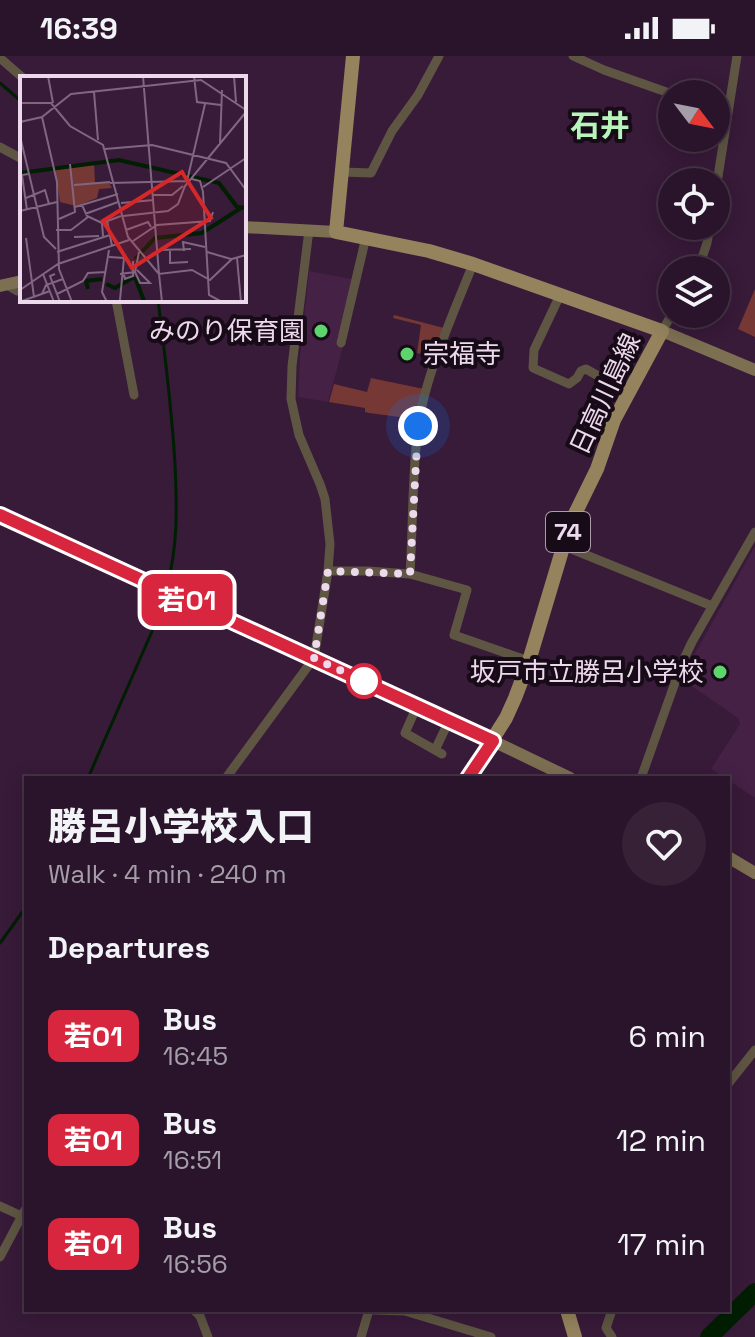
<!DOCTYPE html>
<meta charset="utf-8">
<style>
body{margin:0;font-family:"Space Grotesk","Noto Sans JP",sans-serif;background:#362137;color:#f1f3f6;height:100vh;display:flex;flex-direction:column;font-size:30px;white-space:nowrap}
*{box-sizing:border-box;margin:0}
p{font-size:26px;color:#a59ea9}
.icon{flex:none;width:44px;height:44px;fill:none;stroke:currentColor;stroke-width:2;stroke-linecap:round;stroke-linejoin:round}
.map{position:relative;flex:1;overflow:hidden}
.details{position:absolute;left:24px;top:720px;width:706px;height:536px;display:flex;flex-direction:column;background:#2a142b;border-radius:0px;box-shadow:0 4px 20px #0003,0 0 0 2px #463347}
.details>*{flex:none}
.badge{padding:0 16px;border-radius:12px;font-size:28px;line-height:52px}
.needle{width:52px;rotate:122deg}
.controls{position:absolute;left:658px;top:24px;display:grid;gap:16px}
.controls a{display:grid;place-items:center;width:72px;height:72px;border-radius:50%;background:#2a142b;box-shadow:0 4px 20px #0003,0 0 0 2px #463347;font-size:40px}
.you{position:absolute;width:40px;height:40px;margin:-20px;border:6px solid #fff;border-radius:50%;background:#1a73e8;box-shadow:0 0 0 12px #1a73e833}
.map>.badge{position:absolute;translate:-50% -50%;box-shadow:0 0 0 4px #fff}
h2{padding:0 24px;font-size:30px;line-height:72px}
.round{display:grid;place-items:center;flex:none;width:84px;height:84px;border-radius:42px;background:#362137}
.headline{display:flex;align-items:center;justify-content:space-between;height:136px;padding:0 24px}
h1{font-size:38px;font-weight:800;line-height:60px}
ul{padding:0;list-style:none}
li{display:flex;align-items:center;gap:24px;height:104px;padding:0 24px}
li div{flex:1}
li b{display:block;font-size:30px}
li em{font-style:normal}
li .badge{min-width:88px;font-weight:700;text-align:center}
.status{display:flex;justify-content:space-between;align-items:center;height:56px;padding:0 40px;background:#2a142b;direction:ltr}
.status svg{height:22px;fill:currentColor}
.map>svg:first-child{display:block}
.built{fill:#442145}
.green{fill:#763834}
.lines{fill:none;stroke-linecap:round;stroke-linejoin:round}
.stream{stroke:#001e02;stroke-width:3}
.river{stroke:#001e02;stroke-width:18}
.street{stroke:#5e5543;stroke-width:9}
.secondary{stroke:#7c6f52;stroke-width:12}
.primary{stroke:#94835d;stroke-width:14}
.line-casing{stroke:#fff;stroke-width:18}
.line{stroke:#d7263d;stroke-width:12}
.walk{stroke:#edd9ec;stroke-width:8;stroke-dasharray:0 14.4}
.poi-dot{fill:#5dd56c;stroke:#180b18;stroke-width:3}
.stop-dot{fill:#fff;stroke:#d7263d;stroke-width:4}
.labels{text-anchor:middle;stroke-width:8;stroke-linejoin:round;paint-order:stroke}
.shield{fill:#180b18;stroke:#ad9bac;stroke-width:2}
.shield-label{font-size:24px;font-weight:bold;fill:#edd9ec}
.poi-label{font-size:26px;fill:#edd9ec;stroke:#180b18;text-anchor:end}
.street-label{font-size:26px;fill:#edd9ec;stroke:#180b18}
.quarter-label{font-size:30px;font-weight:bold;fill:#b7f5bb;stroke:#180b18}
.inset-river{fill:none;stroke:#001e02;stroke-width:4}
.inset-road{fill:none;stroke:#806681;stroke-width:2}
.view{fill:#d62828;fill-opacity:0.15;stroke:#d62828;stroke-width:4}
.inset-edge{fill:none;stroke:#edd9ec;stroke-width:4}
</style>
<div class="status"><b>16:39</b><svg viewBox="0 0 49 12"><path d="M0 12V9h3v3zM5 12V6h3v6zM10 12V3h3v9zM15 12V0h3v12zM26 1h20v11H26zM47 4h2v5h-2z"/></svg></div>
<div class="map">
<svg width="755" height="1281" viewBox="0 0 755 1281">
<rect width="100%" height="100%" fill="#381a39"/>
<!-- built -->
<path class="built" d="M 309,215 L 352,223 L 336,288 L 343,291 L 328,346 L 298,341 L 300,301 Z
M 755,490 L 755,742 L 728,724 L 728,722 L 725,722 L 711,713 L 740,668 L 738,662 L 683,624 L 689,608 Z"/>
<!-- green -->
<path class="green" d="M 755,233 L 755,281 L 738,273 Z
M 394,259 L 444,272 L 434,302 L 417,297 L 421,269 L 393,262 Z
M 371,322 L 424,333 L 415,363 L 369,357 L 365,356 L 365,352 L 329,346 L 334,328 L 367,336 Z"/>
<g class="lines">
<!-- stream -->
<path class="stream" d="M 0,27 L 22,46
M 158,244 C 165,299 172,353 175,409 C 177,450 178,490 167,530
M 88,722 L 160,557 L 165,538
M 0,887 L 26,851"/>
<!-- river -->
<path class="river" d="M 709,1281 L 755,1236"/>
<!-- street -->
<path class="street" d="M 573,0 L 604,14 L 672,38
M 0,2 L 23,22
M 716,54 L 727,58
M 0,91 L 22,103
M 343,116 L 371,117 L 392,75 L 418,39 L 439,0
M 716,133 L 737,0
M 698,214 L 707,187 L 710,170
M 7,229 L 17,235 L 22,235
M 561,237 L 534,294 L 533,312 L 569,328 L 577,322 L 581,315 L 586,313 L 628,337
M 116,244 L 134,339
M 662,275 L 672,258
M 341,287 L 366,181
M 564,490 L 712,550
M 328,515 L 368,515 L 410,518 C 413,470 412,419 418,371 C 425,320 454,256 473,208
M 410,518 L 467,534 L 454,579 L 529,605
M 417,650 L 405,677 L 442,698
M 435,694 L 449,665
M 226,722 L 314,602 L 328,515 L 330,488 L 325,443 L 320,428 L 299,379 L 291,343 L 292,310 L 309,174
M 641,722 L 682,607 L 692,586 L 755,476
M 728,1028 L 755,994
M 0,1150 L 26,1162
M 0,1201 L 26,1152
M 194,1254 L 200,1260 L 208,1281
M 374,1254 L 405,1255 L 491,1281
M 612,1254 L 606,1272 L 612,1281
M 361,1281 L 369,1254"/>
<!-- secondary -->
<path class="secondary" d="M 244,171 L 336,176
M 0,230 L 22,225
M 662,275 L 755,314
M 0,459 L 493,685 L 570,722
M 728,801 L 755,817"/>
<!-- primary -->
<path class="primary" d="M 353,0 L 336,176 L 429,195 L 473,208 L 662,275 L 614,364 L 597,413 L 570,468 L 529,605 L 515,642 L 506,662 L 468,722
M 567,1254 L 575,1281"/>
</g>
<g class="lines">
<!-- line casing -->
<g class="line-casing">
<path id="line" d="M 0,459 L 493,685 L 468,722"/>
</g>
<!-- line -->
<use href="#line" class="line"/>
<!-- walk -->
<path class="walk" d="M 364,625 L 365,626 L 314,602 L 328,515 L 410,518 L 418,370"/>
</g>
<!-- markers -->
<g class="poi-dot">
<circle cx="321" cy="275" r="8"/>
<circle cx="407" cy="298" r="8"/>
<circle cx="720" cy="616" r="8"/>
</g>
<circle class="stop-dot" cx="364" cy="625" r="16"/>
<g class="labels">
<!-- shield labels -->
<rect class="shield" x="546" y="456" width="44" height="40" rx="6"/>
<g class="shield-label">
<text x="568" y="484">74</text>
</g>
<!-- poi labels -->
<g class="poi-label">
<text x="305" y="284">みのり保育園</text>
<text x="423" y="307" text-anchor="start">宗福寺</text>
<text x="704" y="625">坂戸市立勝呂小学校</text>
</g>
<!-- street labels -->
<g class="street-label">
<text transform="translate(605 338) rotate(-65)" y="9">日高川島線</text>
</g>
<!-- quarter labels -->
<g class="quarter-label">
<text x="600" y="80">石井</text>
</g>
</g>
<!-- overview -->
<g transform="translate(20 20)">
<rect width="226" height="226" fill="#381a39"/>
<path d="M 74,87 L 75,107 L 89,107 L 92,112 L 79,113 L 77,122 L 56,130 L 40,126 L 35,92 Z" fill="#763834"/>
<path class="inset-river" d="M 0,97 L 99,84 L 199,107 L 217,131 L 226,132M 115,183 L 135,162 L 182,157 L 221,132M 115,201 L 124,225M 86,208 L 95,212 L 114,201M 68,213 L 66,205 L 82,203"/>
<path class="inset-road" d="M 28,0 L 33,27M 123,0 L 139,198 L 172,194 L 190,204 L 212,183 L 226,179M 174,0 L 177,26 L 201,29M 214,0 L 216,26M 74,16 L 78,64M 0,27 L 31,27 L 50,50 L 83,69 L 108,161 L 139,198 L 142,226M 22,41 L 37,106 L 39,193 L 52,226M 0,46 L 22,41 L 51,18 L 181,4 L 226,34M 0,60 L 24,161 L 36,173M 200,68 L 202,14M 85,73 L 132,69 L 206,87 L 226,114M 172,103 L 180,105 L 183,116 L 189,219 L 202,226M 90,107 L 167,105 L 185,28M 54,109 L 90,106M 183,111 L 226,82M 133,119 L 152,119 L 163,110M 6,122 L 25,114 L 29,128M 101,127 L 134,124M 62,129 L 67,140 L 82,147M 55,131 L 98,118M 7,134 L 2,99 L 8,98M 0,135 L 37,126M 65,138 L 98,126M 103,140 L 148,135 L 158,128 L 165,110 L 226,36M 39,143 L 55,136 L 50,88M 87,144 L 92,170M 36,154 L 51,154 L 68,141M 106,154 L 128,146 L 131,151M 83,160 L 82,147 L 101,140M 54,161 L 79,160M 6,162 L 14,221M 113,165 L 137,149 L 190,145 L 193,136M 140,174 L 171,173M 150,175 L 150,187 L 168,186M 164,175 L 163,166 L 185,171M 37,176 L 90,159M 187,176 L 211,183M 89,181 L 104,182 L 100,224M 217,182 L 221,226M 115,196 L 120,207 L 130,207 L 117,194M 23,198 L 34,226M 35,198 L 30,200 L 40,226M 100,198 L 115,196 L 119,176M 104,199 L 105,203 L 113,200 L 113,185M 0,214 L 38,188 L 109,164M 22,218 L 26,209 L 43,203M 37,218 L 63,205 L 68,197 L 86,196M 2,225 L 30,215M 87,226 L 82,216 L 89,174M 92,226 L 135,226"/>
<path class="view" d="M 162,96 L 191,142 L 112,192 L 83,145 Z"/>
<rect width="226" height="226" class="inset-edge"/>
</g>
</svg>
<div class="controls">
<a><svg class="needle" viewBox="-14 -14 28 28"><path d="M0-13l5 13h-10z" fill="#e53935"/><path d="M0 13l5-13h-10z" fill="#a59ea9"/></svg></a>
<a><svg class="icon" aria-label="locate" viewBox="0 0 24 24"><circle cx="12" cy="12" r="6"/><path d="M12 2v4M12 18v4M2 12h4M18 12h4"/></svg></a>
<a><svg class="icon" aria-label="layers" viewBox="0 0 24 24"><path d="M12 4l9 5-9 5-9-5zM3 14l9 5 9-5"/></svg></a>
</div>
<div class="you" style="left:418px;top:370px"></div>
<b class="badge" style="left:187px;top:544px;background:#d7263d;color:#fff">若01</b>
<section class="details">
<div class="headline"><div><h1>勝呂小学校入口</h1><p>Walk · 4 min · 240 m</p></div><a class="round"><svg class="icon" aria-label="heart" viewBox="0 0 24 24"><path d="M12 20l-8-8c-3-5 5-10 8-4 3-6 11-1 8 4z"/></svg></a></div>
<h2>Departures</h2>
<ul>
<li><span class="badge" style="background:#d7263d;color:#fff">若01</span><div><b>Bus</b><p>16:45</p></div><em>6 min</em></li>
<li><span class="badge" style="background:#d7263d;color:#fff">若01</span><div><b>Bus</b><p>16:51</p></div><em>12 min</em></li>
<li><span class="badge" style="background:#d7263d;color:#fff">若01</span><div><b>Bus</b><p>16:56</p></div><em>17 min</em></li>
</ul>
</section>
</div>
